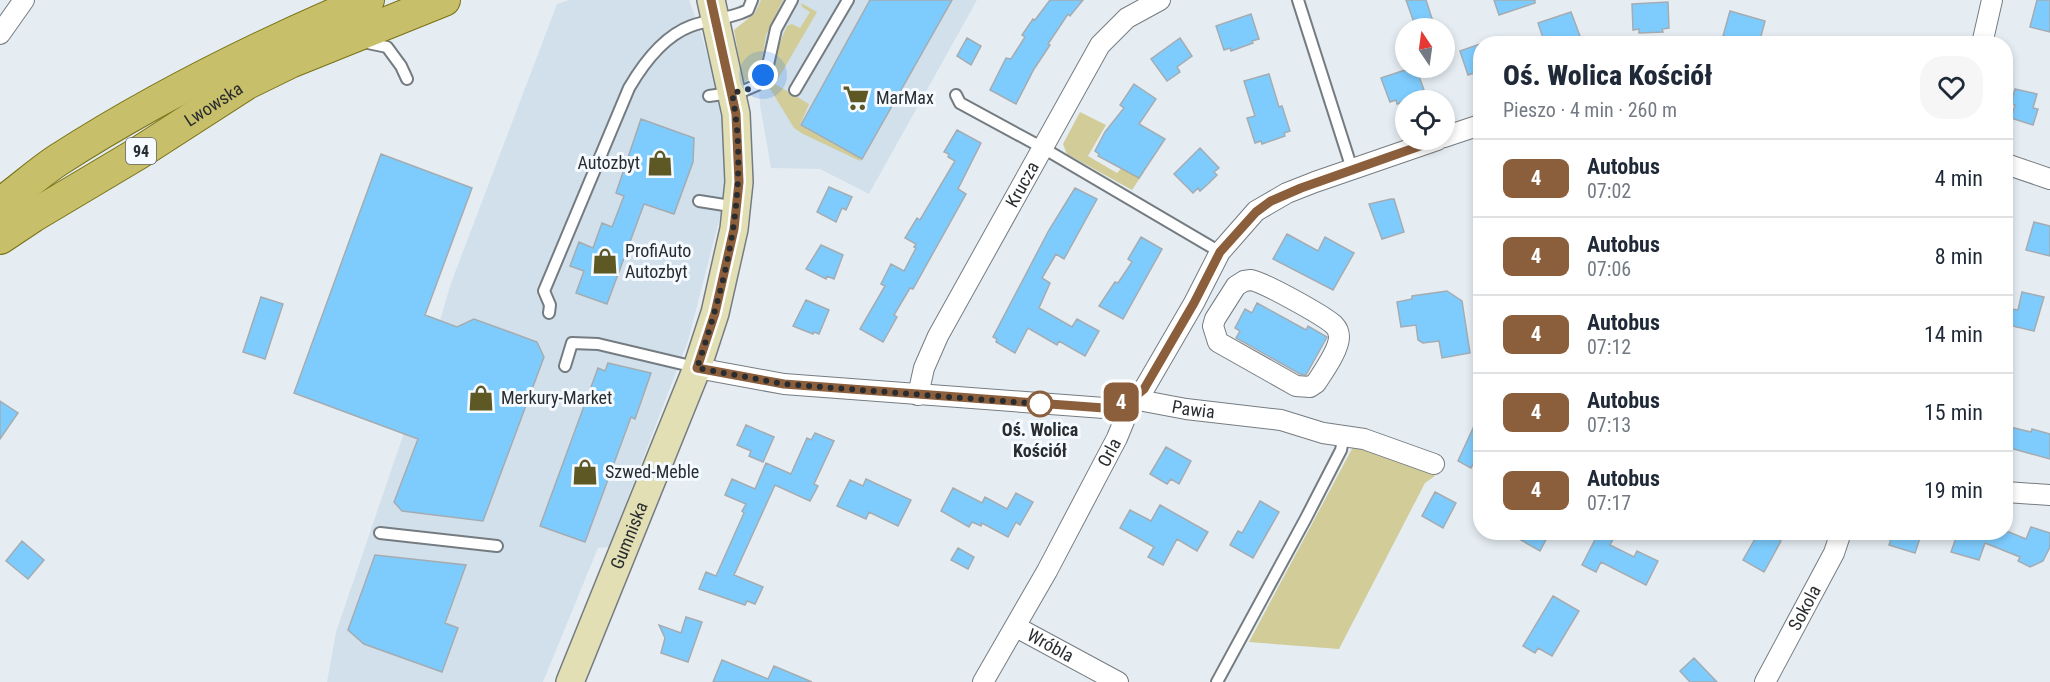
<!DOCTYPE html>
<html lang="pl">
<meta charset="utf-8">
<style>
body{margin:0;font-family:"Roboto Condensed",sans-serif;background:#f6f6f7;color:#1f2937;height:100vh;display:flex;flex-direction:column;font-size:22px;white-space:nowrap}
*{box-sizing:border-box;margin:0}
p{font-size:20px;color:#747a83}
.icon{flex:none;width:33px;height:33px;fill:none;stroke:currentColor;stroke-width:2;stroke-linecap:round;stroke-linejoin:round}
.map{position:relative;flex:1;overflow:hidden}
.details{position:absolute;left:1473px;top:36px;width:540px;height:504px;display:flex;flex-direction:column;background:#fff;border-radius:24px;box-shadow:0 3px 9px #0003}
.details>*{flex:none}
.badge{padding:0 12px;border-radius:9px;font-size:21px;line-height:39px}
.needle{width:39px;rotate:347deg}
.buttons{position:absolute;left:1395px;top:18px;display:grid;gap:12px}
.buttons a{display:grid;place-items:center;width:60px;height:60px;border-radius:50%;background:#fff;box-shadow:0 3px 9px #0003;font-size:30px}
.you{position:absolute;width:30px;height:30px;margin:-15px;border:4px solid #fff;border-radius:50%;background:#1a73e8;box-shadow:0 0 0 9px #1a73e833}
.map>.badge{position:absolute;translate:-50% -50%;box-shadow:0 0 0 3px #fff}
.round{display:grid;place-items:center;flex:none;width:63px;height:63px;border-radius:24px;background:#f6f6f7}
.headline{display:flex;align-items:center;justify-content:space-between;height:102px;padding:0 30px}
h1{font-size:28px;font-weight:800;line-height:45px}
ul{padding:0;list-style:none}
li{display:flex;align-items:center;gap:18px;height:78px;padding:0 30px;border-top:2px solid #e0e1e3}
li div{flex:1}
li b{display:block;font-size:22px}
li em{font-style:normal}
li .badge{min-width:66px;font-weight:700;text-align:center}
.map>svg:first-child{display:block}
.built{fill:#d2e0eb}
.green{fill:#d1cc98}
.building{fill:#7eccfe;stroke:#a4acb1;stroke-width:1.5}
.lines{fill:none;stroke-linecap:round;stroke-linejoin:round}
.lane-casing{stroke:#757c81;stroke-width:14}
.street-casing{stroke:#757c81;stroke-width:22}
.secondary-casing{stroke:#757c81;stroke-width:30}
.primary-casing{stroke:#787114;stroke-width:34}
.lane{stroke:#fff;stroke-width:10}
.street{stroke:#fff;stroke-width:20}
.secondary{stroke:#e3dfb4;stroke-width:27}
.primary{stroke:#c7bf69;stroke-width:32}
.line-casing{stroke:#fff;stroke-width:14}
.line{stroke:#8b5e3c;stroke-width:9}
.walk{stroke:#2a2d2f;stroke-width:6;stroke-dasharray:0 10.8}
.stop-dot{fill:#fff;stroke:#8b5e3c;stroke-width:3}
.labels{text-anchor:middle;stroke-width:6;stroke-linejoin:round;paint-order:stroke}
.shield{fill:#f4faff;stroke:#676a6d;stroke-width:1.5}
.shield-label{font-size:16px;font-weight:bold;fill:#2a2d2f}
.poi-label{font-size:18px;fill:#2a2d2f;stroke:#f4faff;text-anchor:start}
.street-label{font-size:18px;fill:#2a2d2f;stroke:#f4faff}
.stop-label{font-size:18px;font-weight:bold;fill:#2a2d2f;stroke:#f4faff}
</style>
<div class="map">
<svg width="2050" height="682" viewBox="0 0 2050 682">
<rect width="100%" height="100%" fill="#e5edf3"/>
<!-- built -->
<path class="built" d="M 569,0 L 689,0 L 701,33 L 724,114 L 726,194 L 688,341 L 609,547 L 598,548 L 543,682 L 327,682 L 336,632 L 425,371 L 451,283 L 557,4 Z
M 744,0 L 977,0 L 869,194 L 820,169 L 771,168 L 760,105 L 758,68 Z"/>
<!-- green -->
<path class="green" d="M 761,0 L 783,0 L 766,35 L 761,65 L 746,82 L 743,81 L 734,30 L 755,13 Z
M 801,3 L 817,12 L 775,84 L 809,104 L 800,125 L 861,159 L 860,161 L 803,134 L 794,128 L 769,87 C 769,73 781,39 787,26 L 792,24 L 800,28 L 810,12 L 802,7 Z
M 1080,112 L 1106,125 L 1088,156 L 1117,173 L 1128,161 L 1144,172 L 1132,190 L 1067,154 L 1063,144 Z
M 1354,445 L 1426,468 L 1435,476 L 1425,483 L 1339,649 L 1249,642 Z"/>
<!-- building -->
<path class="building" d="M 870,0 L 952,0 L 862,159 L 801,125 Z
M 1050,0 L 1083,0 L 1070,16 L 1068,14 L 1048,44 L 1050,45 L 1034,69 L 1016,104 L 990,90 L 1006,58 L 1011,59 L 1025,37 L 1022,35 L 1033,19 L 1035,20 Z
M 1406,0 L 1426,0 L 1435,28 L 1416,28 Z
M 1494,0 L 1535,0 L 1535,3 L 1499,15 Z
M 2037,0 L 2050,0 L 2050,32 L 2030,27 Z
M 1668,2 L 1669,28 L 1662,29 L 1663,32 L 1639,33 L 1639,29 L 1633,30 L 1632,4 Z
M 1730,11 L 1765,21 L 1759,44 L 1736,44 L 1728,41 L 1729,38 L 1723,36 Z
M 1571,12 L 1580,36 L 1574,38 L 1576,44 L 1545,44 L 1538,23 Z
M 1251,14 L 1259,39 L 1252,41 L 1253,43 L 1231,51 L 1230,48 L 1224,50 L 1216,26 Z
M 967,38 L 981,46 L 971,65 L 957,56 Z
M 1180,38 L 1192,56 L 1177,67 L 1180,72 L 1167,81 L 1151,59 Z
M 1480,44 L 1480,71 L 1468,75 L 1460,51 Z
M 1411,68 L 1416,68 L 1424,90 L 1418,92 L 1420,96 L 1397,104 L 1396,100 L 1390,102 L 1381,78 Z
M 1269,74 L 1279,107 L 1282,106 L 1290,131 L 1284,133 L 1285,136 L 1262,144 L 1261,141 L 1255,143 L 1247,118 L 1255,116 L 1244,81 Z
M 1134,84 L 1156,99 L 1139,124 L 1165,139 L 1139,178 L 1098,156 L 1099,154 L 1095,151 L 1105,132 L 1124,108 L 1120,105 Z
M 2015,89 L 2037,94 L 2033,108 L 2038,109 L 2033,125 L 2011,118 L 2015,105 L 2011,104 Z
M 641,119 L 694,138 L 693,162 L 674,214 L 644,204 L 607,304 L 576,293 L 584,271 L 570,266 L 579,242 L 593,248 L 602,223 L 612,227 L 624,196 L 616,193 Z
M 957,130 L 981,143 L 958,189 L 966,194 L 913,289 L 910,288 L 894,315 L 897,317 L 883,342 L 860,329 L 885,286 L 881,284 L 891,264 L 904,271 L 916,248 L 914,247 L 916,244 L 905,238 L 917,218 L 920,220 L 955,161 L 948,157 L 949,154 L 944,152 Z
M 1200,148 L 1219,168 L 1214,172 L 1217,175 L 1209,183 L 1200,191 L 1198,188 L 1193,193 L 1174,174 Z
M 381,154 L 472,188 L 425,315 L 457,327 L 474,319 L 537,342 L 544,357 L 483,521 L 402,511 L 394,502 L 418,439 L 294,393 Z
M 829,187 L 852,197 L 846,210 L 842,208 L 836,222 L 817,212 Z
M 1075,188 L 1097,199 L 1064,259 L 1056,254 L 1042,278 L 1050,283 L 1039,308 L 1072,327 L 1077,319 L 1099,331 L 1085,356 L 1059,341 L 1057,345 L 1028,328 L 1015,353 L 996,342 L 997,339 L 993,337 L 1049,230 Z
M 1391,199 L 1394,199 L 1404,232 L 1382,239 L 1369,204 Z
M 2034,222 L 2050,226 L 2050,256 L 2026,250 Z
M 1287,234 L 1318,251 L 1325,237 L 1354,253 L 1333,290 L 1273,259 Z
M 1141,237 L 1162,249 L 1123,319 L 1099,306 L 1115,282 L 1118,283 L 1132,262 L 1128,259 Z
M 821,245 L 843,255 L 834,279 L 827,276 L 826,279 L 806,269 Z
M 1447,291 L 1462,301 L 1470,353 L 1442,358 L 1439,341 L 1423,343 L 1418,340 L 1416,325 L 1401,327 L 1397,302 L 1412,299 L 1412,296 Z
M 2022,292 L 2044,297 L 2034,331 L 2008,325 L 2012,309 L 2018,310 Z
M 261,297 L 283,304 L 265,359 L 243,352 Z
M 806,300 L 829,310 L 819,334 L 814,332 L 813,334 L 793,326 Z
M 1257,303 L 1306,330 L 1308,326 L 1327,337 L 1306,375 L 1300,374 L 1236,338 L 1240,331 L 1235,328 L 1245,309 L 1252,313 Z
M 608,363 L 651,373 L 635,419 L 631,417 L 585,542 L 540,526 L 598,368 L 605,371 Z
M 0,401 L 18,413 L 0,439 Z
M 1480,413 L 1480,450 L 1471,468 L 1458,461 Z
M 746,425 L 774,437 L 763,462 L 749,456 L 751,451 L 737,445 Z
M 2006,426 L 2031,432 L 2032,429 L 2050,434 L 2050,459 L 2006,447 Z
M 815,433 L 834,441 L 814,484 L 818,486 L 810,501 L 775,485 L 734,575 L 763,587 L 755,604 L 747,601 L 745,605 L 699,589 L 706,572 L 716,576 L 744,513 L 742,511 L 746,504 L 725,495 L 732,479 L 755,489 L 766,463 L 791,474 L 807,438 L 811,440 Z
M 1166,447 L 1191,461 L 1179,484 L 1171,479 L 1167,484 L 1150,474 Z
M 866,479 L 911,500 L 898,526 L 869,512 L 866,519 L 837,506 L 850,480 L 863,486 Z
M 953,488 L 982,503 L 985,497 L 1007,509 L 1016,493 L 1033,502 L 1020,525 L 1016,522 L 1008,537 L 982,523 L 981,526 L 972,522 L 969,527 L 941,511 Z
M 1435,492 L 1456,503 L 1443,528 L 1422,516 Z
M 1260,501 L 1279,512 L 1253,558 L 1230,545 L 1238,531 L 1242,533 Z
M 1160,505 L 1208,532 L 1197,551 L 1177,539 L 1163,565 L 1148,557 L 1154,547 L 1120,528 L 1130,510 L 1151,521 Z
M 2031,527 L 2050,533 L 2050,547 L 2043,561 L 2030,567 L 2018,561 L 2020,557 L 1985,543 L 1979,560 L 1951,552 L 1958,532 L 2009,532 L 2026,539 Z
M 1507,532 L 1550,532 L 1540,551 Z
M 1599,532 L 1617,532 L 1610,545 L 1634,557 L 1637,551 L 1658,561 L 1646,585 L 1601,562 L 1596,572 L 1582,565 Z
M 1759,532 L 1767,532 L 1781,541 L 1764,572 L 1743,560 Z
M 1893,532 L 1922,532 L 1915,553 L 1889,545 Z
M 22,541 L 44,560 L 28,579 L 6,561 Z
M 958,548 L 974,557 L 968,569 L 951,560 Z
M 375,555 L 466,565 L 445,623 L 458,628 L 442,672 L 364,644 L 348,630 Z
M 1553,596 L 1579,611 L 1552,656 L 1538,648 L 1535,653 L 1523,646 Z
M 686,617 L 702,622 L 688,662 L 661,653 L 665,638 L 659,625 L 681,633 Z
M 1694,658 L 1717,682 L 1690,682 L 1680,671 Z
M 722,660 L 768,679 L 774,666 L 812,682 L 713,682 Z"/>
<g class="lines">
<!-- lane casing -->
<g class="lane-casing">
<path id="lane" d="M 1298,0 L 1352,169
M 363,42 L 387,47 L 401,66 L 407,79
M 795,90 L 848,0
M 956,95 L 960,103 L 1043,148 L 1220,252
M 709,96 L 743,91 L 757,85 L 768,65 L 776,29 L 792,0
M 699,201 L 737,207
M 549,313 L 550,305 L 544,291 L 629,88 C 643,64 664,36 691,26 C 707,20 725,19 741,13 L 748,10 L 752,0
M 565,366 L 572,343 L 598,344 L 695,367
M 380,533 L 497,546
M 1217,682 L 1306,518 L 1341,450 L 1344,435"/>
</g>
<!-- street casing -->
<g class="street-casing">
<g id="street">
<path d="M 0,34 L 24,0"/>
<path d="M 1982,44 L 1992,0"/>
<path d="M 1444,137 L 1480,125"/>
<path d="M 2006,164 L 2050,179"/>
<path d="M 1251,280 C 1265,283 1323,315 1334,325 C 1337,328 1339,332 1339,337 C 1339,350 1323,372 1316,383 L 1310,387 L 1296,386 L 1218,342 L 1213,326 L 1215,319 L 1236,286 L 1244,281 Z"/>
<path id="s1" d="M 697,368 L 784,384 L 1104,408 L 1133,399 L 1186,409 L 1281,420 L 1323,433 L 1364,439 L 1434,464"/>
<path id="s2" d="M 918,395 L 924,368 L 938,336 L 1100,45 L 1127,18 L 1160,0"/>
<path d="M 2006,492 L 2050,495"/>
<path id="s3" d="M 1016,627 L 1118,682"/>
<path id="s4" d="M 983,682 L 1047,571 L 1117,438 L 1133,399 L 1144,389 L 1194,303 L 1220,252 L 1256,211 L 1287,193 L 1315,182 L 1437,140"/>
<path id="s5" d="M 1765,682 L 1834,553 L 1841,532"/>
</g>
</g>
<!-- secondary casing -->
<g class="secondary-casing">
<g id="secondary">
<path id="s6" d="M 570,682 L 697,368 L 715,313 L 734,229 L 739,182 L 736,114 L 711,0"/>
</g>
</g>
<!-- primary casing -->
<g class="primary-casing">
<g id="primary">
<path d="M 0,204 C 20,190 38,173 58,160 C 156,97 261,45 368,0"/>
<path id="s7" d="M 0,238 L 33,216 L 137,154 L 247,83 L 290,62 L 444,0"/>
</g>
</g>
<!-- lane -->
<use href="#lane" class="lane"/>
<!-- street -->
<use href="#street" class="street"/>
<!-- secondary -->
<use href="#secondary" class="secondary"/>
<!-- primary -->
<use href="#primary" class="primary"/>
</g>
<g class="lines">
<!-- line casing -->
<g class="line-casing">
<path id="line" d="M 711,0 L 736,114 L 739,182 L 734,229 L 715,313 L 697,368 L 784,384 L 1104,408 L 1132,399 L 1144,389 L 1194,303 L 1220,252 L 1256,212 L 1271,201 L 1301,188 L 1437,140"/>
</g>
<!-- line -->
<use href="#line" class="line"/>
<!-- walk -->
<path class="walk" d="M 763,75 L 753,88 L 732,93 C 750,187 727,279 697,368 L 784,384 L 1040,404"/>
</g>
<!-- icons -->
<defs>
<g id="supermarket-bare" transform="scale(2.07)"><path d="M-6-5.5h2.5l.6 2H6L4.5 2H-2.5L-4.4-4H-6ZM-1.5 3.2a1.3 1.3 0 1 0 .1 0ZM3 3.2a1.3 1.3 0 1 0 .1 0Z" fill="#5d5824" stroke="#f4faff" stroke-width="2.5" paint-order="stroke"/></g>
<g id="shop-bare" transform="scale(2.07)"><path d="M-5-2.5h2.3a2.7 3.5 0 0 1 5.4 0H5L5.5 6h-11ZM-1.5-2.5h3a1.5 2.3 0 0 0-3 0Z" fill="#5d5824" stroke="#f4faff" stroke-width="2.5" paint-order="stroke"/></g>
</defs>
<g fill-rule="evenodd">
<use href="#supermarket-bare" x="856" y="98"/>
<use href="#shop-bare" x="660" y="163"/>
<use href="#shop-bare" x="605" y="261"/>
<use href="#shop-bare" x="481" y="398"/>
<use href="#shop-bare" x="585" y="472"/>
</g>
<!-- markers -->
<circle class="stop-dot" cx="1040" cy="404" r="12"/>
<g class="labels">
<!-- shield labels -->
<rect class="shield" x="126" y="138" width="30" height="26" rx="4.5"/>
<g class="shield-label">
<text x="141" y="157">94</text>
</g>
<!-- poi labels -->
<g class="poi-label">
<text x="876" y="104">MarMax</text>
<text x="640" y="169" text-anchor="end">Autozbyt</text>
<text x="625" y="257">ProfiAuto<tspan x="625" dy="21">Autozbyt</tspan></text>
<text x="501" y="404">Merkury-Market</text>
<text x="605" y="478">Szwed-Meble</text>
</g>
<!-- street labels -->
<g class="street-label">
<text dy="6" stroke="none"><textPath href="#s7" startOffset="252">Lwowska</textPath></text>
<text dy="6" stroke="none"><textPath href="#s2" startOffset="236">Krucza</textPath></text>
<text dy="6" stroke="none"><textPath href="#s1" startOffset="501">Pawia</textPath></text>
<text dy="6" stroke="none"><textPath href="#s4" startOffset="262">Orla</textPath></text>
<text dy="6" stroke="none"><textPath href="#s6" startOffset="158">Gumniska</textPath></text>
<text dy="6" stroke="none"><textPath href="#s5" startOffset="84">Sokola</textPath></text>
<text dy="6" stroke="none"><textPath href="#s3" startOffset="39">Wróbla</textPath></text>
</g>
<!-- stop labels -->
<g class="stop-label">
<text x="1040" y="436">Oś. Wolica<tspan x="1040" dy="21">Kościół</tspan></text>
</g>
</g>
</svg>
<div class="buttons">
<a><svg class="needle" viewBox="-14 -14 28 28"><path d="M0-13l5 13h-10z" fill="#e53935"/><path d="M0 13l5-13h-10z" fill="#747a83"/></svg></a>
<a><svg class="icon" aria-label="locate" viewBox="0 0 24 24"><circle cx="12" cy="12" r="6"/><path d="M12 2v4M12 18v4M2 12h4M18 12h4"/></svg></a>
</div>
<div class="you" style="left:763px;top:75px"></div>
<b class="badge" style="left:1121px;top:402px;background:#8b5e3c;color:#fff">4</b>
<section class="details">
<div class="headline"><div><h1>Oś. Wolica Kościół</h1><p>Pieszo · 4 min · 260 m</p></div><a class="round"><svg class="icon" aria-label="heart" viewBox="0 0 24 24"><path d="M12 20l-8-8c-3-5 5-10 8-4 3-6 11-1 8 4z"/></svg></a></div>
<ul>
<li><span class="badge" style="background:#8b5e3c;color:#fff">4</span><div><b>Autobus</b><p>07:02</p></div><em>4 min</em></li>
<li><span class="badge" style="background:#8b5e3c;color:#fff">4</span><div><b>Autobus</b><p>07:06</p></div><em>8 min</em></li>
<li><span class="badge" style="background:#8b5e3c;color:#fff">4</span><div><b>Autobus</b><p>07:12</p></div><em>14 min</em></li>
<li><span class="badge" style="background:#8b5e3c;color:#fff">4</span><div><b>Autobus</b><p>07:13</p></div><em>15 min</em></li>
<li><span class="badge" style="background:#8b5e3c;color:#fff">4</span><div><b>Autobus</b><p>07:17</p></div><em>19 min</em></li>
</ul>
</section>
</div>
